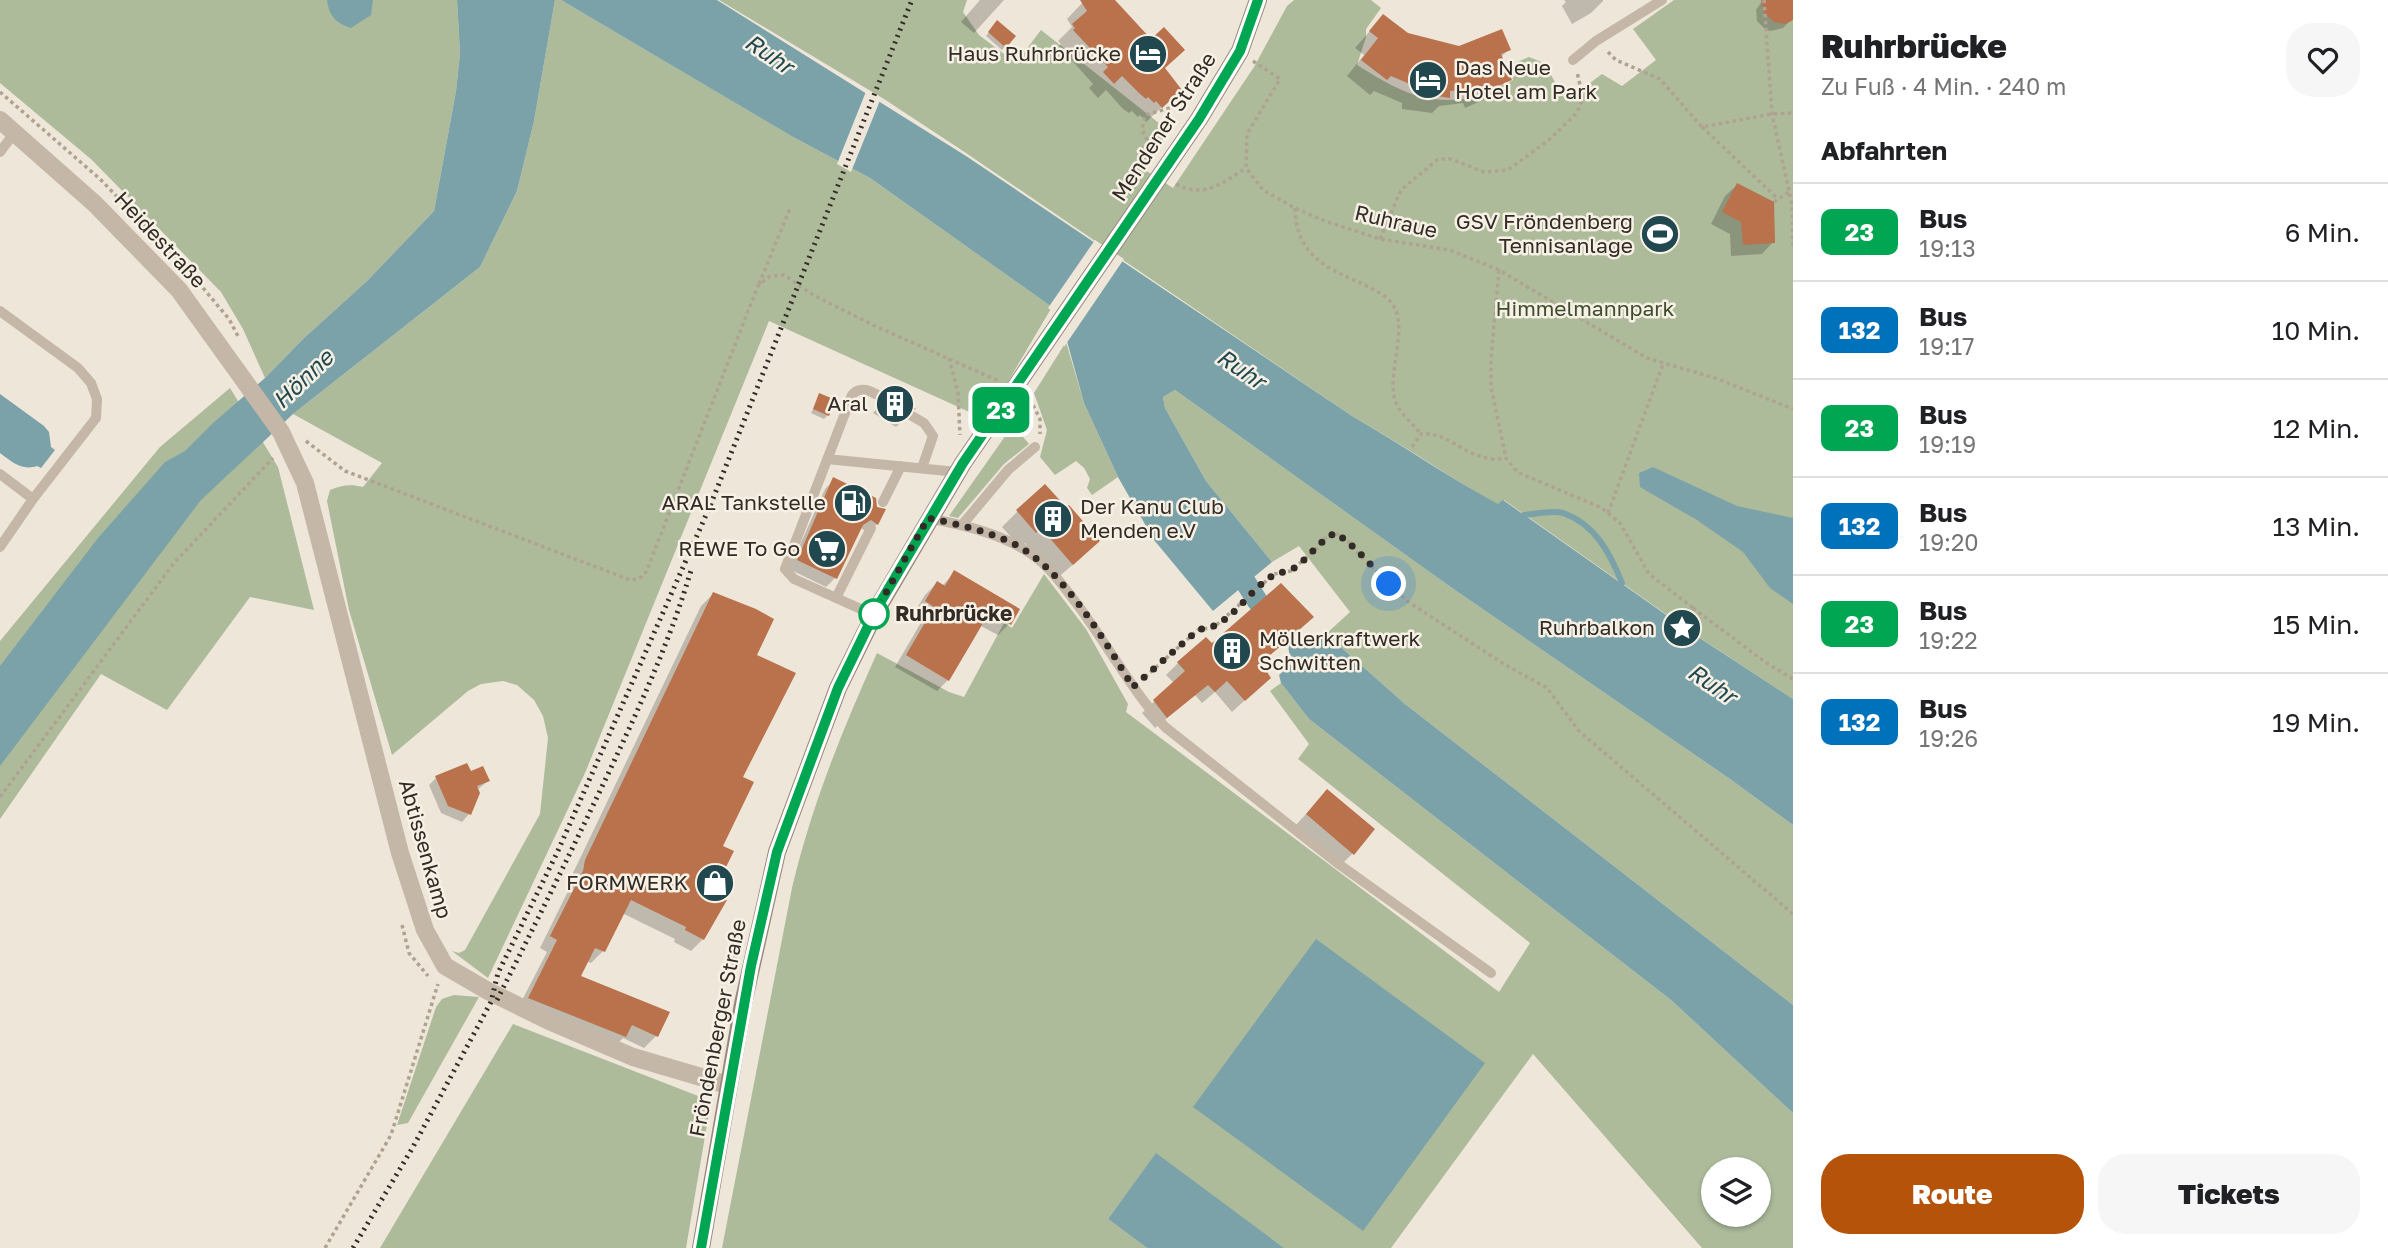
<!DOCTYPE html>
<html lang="de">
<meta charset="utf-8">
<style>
body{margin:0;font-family:"Golos Text",sans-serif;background:#f6f6f6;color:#202124;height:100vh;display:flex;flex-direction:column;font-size:26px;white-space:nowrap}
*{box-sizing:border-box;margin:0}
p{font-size:23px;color:#757577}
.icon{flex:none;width:38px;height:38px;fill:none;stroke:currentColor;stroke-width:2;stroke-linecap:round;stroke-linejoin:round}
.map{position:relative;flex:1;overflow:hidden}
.panel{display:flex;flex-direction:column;background:#fff;width:595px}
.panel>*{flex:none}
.badge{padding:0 14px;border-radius:10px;font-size:24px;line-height:46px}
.buttons{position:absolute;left:1701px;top:1157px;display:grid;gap:14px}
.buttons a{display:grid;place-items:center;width:70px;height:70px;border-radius:50%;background:#fff;box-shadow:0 2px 5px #0004;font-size:35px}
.you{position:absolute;width:35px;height:35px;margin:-18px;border:5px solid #fff;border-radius:50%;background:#1a73e8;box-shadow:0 0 0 10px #1a73e833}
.map>.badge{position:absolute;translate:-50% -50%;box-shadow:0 0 0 4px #fff}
h2{padding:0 28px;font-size:26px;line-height:63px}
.round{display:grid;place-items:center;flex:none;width:74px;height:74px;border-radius:28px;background:#f6f6f6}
.headline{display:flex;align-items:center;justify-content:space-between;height:119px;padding:0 28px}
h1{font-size:33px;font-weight:800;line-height:52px}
.primary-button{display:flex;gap:14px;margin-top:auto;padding:14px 28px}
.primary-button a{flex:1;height:80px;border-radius:28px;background:#b45309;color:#fff;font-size:28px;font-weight:800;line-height:80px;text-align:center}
.primary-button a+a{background:#f6f6f6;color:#202124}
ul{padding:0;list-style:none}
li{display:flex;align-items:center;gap:21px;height:98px;padding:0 28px;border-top:2px solid #e0e0e0}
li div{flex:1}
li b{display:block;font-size:26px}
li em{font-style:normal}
li .badge{min-width:77px;font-weight:700;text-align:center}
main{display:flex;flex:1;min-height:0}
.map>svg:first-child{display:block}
.green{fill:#adbb9b;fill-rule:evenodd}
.water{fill:#7ba2a8}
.pier{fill:#eee6d9}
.shadow{fill:#0003}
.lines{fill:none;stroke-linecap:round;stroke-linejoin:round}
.stream{stroke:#7ba2a8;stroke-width:6}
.canal{stroke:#7ba2a8;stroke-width:21}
.building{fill:#b9724c}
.path{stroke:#b0a291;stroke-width:3.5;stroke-dasharray:3.5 3.5;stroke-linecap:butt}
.service{stroke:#c5b7a7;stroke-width:10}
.minor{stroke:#c5b7a7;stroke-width:18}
.secondary{stroke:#988778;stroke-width:18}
.rail{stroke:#322b26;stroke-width:5;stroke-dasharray:2 5;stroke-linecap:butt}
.line-casing{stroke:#fff;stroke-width:16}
.line{stroke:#00a651;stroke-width:10}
.walk{stroke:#322b26;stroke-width:7;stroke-dasharray:0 12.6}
.stop-dot{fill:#fff;stroke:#00a651;stroke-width:3.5}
.labels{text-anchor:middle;stroke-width:5;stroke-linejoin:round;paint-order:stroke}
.poi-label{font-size:21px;fill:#322b26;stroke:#f6f0e5;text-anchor:end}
.street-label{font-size:21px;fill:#322b26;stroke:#f6f0e5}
.park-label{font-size:21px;fill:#3e4d2d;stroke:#f6f0e5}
.stop-label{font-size:21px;font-weight:bold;fill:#322b26;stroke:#f6f0e5;text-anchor:start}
.water-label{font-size:23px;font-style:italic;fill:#21474f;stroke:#f6f0e5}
</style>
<main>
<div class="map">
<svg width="1793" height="1248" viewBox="0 0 1793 1248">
<rect width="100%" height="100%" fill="#eee6d9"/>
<!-- green -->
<path class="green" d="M 0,0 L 457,0 L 460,53 L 456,91 L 434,211 L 367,281 L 304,338 L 265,378 L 243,329 L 221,292 L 92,160 L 0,83 Z
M 555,0 L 561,0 L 793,137 L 870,178 L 1052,307 L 1006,385 L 997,383 L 976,415 L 769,321 L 585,773 L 488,978 L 452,951 L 459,953 L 465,950 L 540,814 L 548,738 L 543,716 L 534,700 L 517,685 L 503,681 L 481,684 L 468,691 L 392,755 L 349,610 L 327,501 L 330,490 C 342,485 350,484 363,487 L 382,463 L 293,414 L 480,267 L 517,191 L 534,121 Z
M 719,0 L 967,0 L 963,12 L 979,35 L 1016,63 L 1041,30 L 1169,131 L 1142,168 L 1173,188 L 1254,67 L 1287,6 L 1294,0 L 1371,0 L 1381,8 L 1366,29 L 1366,37 L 1357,65 C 1399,91 1427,108 1479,96 C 1491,93 1503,86 1513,80 L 1510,65 L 1529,57 L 1544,63 L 1566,101 L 1602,74 L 1622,86 L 1656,60 L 1633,29 L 1674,0 L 1793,0 L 1793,699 L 1694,634 L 1504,500 L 1499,505 C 1449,477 1402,444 1352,416 L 966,153 L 884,99 Z
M 1066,342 L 1084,403 L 1118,477 L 1092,495 L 1087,488 L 1090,479 L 1084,468 L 1076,461 L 1055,475 L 1040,457 L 1047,430 L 1034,393 Z
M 230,388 L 278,467 L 314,610 L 250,597 L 167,710 L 101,674 L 0,819 L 0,641 L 160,447 Z
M 1175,390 L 1452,588 L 1730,779 L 1793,825 L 1793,1005 L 1405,704 L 1326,634 L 1350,612 L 1299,546 L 1272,562 L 1206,481 L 1165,408 L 1163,397 Z
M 1013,425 L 1029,444 L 1004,464 L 958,518 L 949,516 Z
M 1044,574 L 1086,629 L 1128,704 L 1126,712 L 1499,992 L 1530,943 L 1298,759 L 1309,744 L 1270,691 L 1281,683 L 1309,719 L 1671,1000 L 1793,1113 L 1793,1248 L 1702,1248 L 1533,1054 L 1391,1248 L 1284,1248 L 1156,1154 L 1108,1219 L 1147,1248 L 722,1248 L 792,888 C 812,804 842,731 877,653 L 949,692 L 964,697 L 1004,623 L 1012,628 ZM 1713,1169 L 1759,1169 L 1759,1214 L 1713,1214 Z
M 746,920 L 735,967 L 731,966 L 741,922 Z
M 454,995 L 479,997 L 408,1123 L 397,1125 L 436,1007 L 442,999 Z
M 513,1024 L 711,1101 L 686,1248 L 380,1248 Z"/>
<!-- water -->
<path class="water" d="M 327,0 L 373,0 L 371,15 L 351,28 C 336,23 329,16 327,0 Z
M 457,0 L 555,0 L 534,121 L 517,191 L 480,267 L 293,414 L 201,500 L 0,766 L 0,666 L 98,538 L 165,462 L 185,451 L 212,424 L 265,378 L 304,338 L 367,281 L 434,211 L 456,91 L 460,53 Z
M 561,0 L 717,0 L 966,156 L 1352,416 C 1401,444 1448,477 1498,504 L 1503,500 L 1689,631 L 1793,699 L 1793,825 L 1730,779 L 1452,588 L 1175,390 L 1163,397 L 1165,408 L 1206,481 L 1272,562 L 1213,611 L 1154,540 L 1118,477 L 1084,403 L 1059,312 L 870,178 L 793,137 Z
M 0,394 L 44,426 L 49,432 L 51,447 L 55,450 L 41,468 L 37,466 C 22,471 12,462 0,453 Z
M 1653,467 L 1737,506 L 1793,518 L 1793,604 L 1770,588 L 1743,552 L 1697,520 L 1640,487 L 1639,473 Z
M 1326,634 L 1405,704 L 1793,1005 L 1793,1113 L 1671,1000 L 1309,719 L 1281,683 L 1279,675 Z
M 1316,939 L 1485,1063 L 1363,1231 L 1193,1107 Z
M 1156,1153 L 1284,1248 L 1147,1248 L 1108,1219 Z"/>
<!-- pier -->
<path class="pier" d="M 867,89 L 881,98 L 851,172 L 837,164 Z
M 1095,240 L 1124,259 L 1064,347 L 1056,314 L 1048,308 Z"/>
<!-- shadow -->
<path class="shadow" d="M 980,0 L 1004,0 L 974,33 L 961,22 Z
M 1085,0 L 1112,0 L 1163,69 L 1164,105 L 1146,122 L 1140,115 L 1138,117 L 1132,111 L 1129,113 L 1123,109 L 1106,90 L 1098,98 L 1089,88 L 1093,84 L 1059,46 L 1061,44 L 1058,41 L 1072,27 L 1067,19 Z
M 1564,0 L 1603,0 L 1603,1 L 1591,13 L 1572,24 L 1562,6 L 1566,2 Z
M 1763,0 L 1793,0 L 1793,17 L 1783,28 L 1771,31 L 1766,30 L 1757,21 L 1756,10 Z
M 1383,16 L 1407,35 L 1459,48 L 1509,49 L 1500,58 L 1510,79 L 1494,95 L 1465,108 L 1463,103 L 1439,106 L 1432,113 L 1402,109 L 1402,103 L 1374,91 L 1370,95 L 1347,76 L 1364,55 L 1355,48 Z
M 994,25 L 1014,36 L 1002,50 L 986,36 Z
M 1737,185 L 1773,242 L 1762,254 L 1731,256 L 1730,234 L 1711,224 L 1725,196 Z
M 895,390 L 913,409 L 904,417 L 882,404 L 879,407 L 903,420 L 896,427 L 873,413 L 880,405 L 879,400 L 886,393 L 890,395 Z
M 820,395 L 828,415 L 824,419 L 811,413 Z
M 834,480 L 877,524 L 868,533 L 861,528 L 835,578 L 826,587 L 789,569 L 825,489 Z
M 1018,511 L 1082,557 L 1056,579 L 1025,543 L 1020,547 L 1002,527 Z
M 955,572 L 1009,624 L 998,635 L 979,625 L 948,680 L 937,691 L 895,667 L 923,619 L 914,613 L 925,595 L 937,583 L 942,586 Z
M 713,594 L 755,655 L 741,777 L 721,847 L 703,939 L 691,951 L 674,942 L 675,939 L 622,913 L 603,951 L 591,963 L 586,961 L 578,977 L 656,1036 L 644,1048 L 623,1038 L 612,1049 L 517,1010 L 547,952 L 540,948 L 571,885 L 573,873 L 701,606 Z
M 1212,646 L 1259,664 L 1257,689 L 1232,712 L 1215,692 L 1202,703 L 1195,695 L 1155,728 L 1142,713 L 1174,683 L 1166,675 L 1178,663 Z
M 470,773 L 488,781 L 477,790 L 478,793 L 469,814 L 462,822 L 441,813 L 429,785 L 436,778 Z
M 1327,791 L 1353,853 L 1341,865 L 1295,826 Z"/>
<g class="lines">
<!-- stream -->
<path class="stream" d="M 1524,515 C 1535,514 1552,510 1563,513 C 1595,524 1610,553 1622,583"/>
<!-- canal -->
<path class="canal" d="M 1231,559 L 1258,602
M 1299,649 L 1324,674"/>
</g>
<!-- building -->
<path class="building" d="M 1080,0 L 1115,0 L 1151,39 L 1164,27 L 1185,50 L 1165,68 L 1182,90 L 1162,108 L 1156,101 L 1154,103 L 1148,97 L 1146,99 L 1139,93 L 1122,76 L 1114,84 L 1103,72 L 1108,67 L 1073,30 L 1075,28 L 1072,24 L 1087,11 Z
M 1761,0 L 1793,0 L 1793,20 L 1786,24 L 1774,22 L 1764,13 Z
M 1383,14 L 1408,33 L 1459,46 L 1502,29 L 1511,50 L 1501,54 L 1512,80 L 1481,93 L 1479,88 L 1450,91 L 1450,98 L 1417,93 L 1417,87 L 1391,76 L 1387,80 L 1361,60 L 1378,38 L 1369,31 Z
M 997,20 L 1016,36 L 1006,48 L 988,32 Z
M 1737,183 L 1774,202 L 1775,243 L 1743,245 L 1741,222 L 1722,212 Z
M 894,388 L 914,399 L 910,405 L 916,409 L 906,411 L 905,420 L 879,404 L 884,404 L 888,400 L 886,391 L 891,394 Z
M 819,393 L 836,400 L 829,416 L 813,409 Z
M 833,477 L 876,498 L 877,507 L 886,509 L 878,525 L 871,520 L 863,525 L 837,579 L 797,560 Z
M 1045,484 L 1066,507 L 1069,505 L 1100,541 L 1073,565 L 1041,528 L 1036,533 L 1016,510 Z
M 954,570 L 1020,609 L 1011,625 L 989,613 L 949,681 L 906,655 L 934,607 L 925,601 L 937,581 L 945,586 Z
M 1281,583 L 1314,617 L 1261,663 L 1271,678 L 1245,701 L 1227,681 L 1215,692 L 1208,685 L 1167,718 L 1153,700 L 1185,671 L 1177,662 L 1206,637 L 1212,643 Z
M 713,592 L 756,609 L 774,619 L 757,655 L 796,673 L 743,777 L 754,782 L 723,846 L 734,851 L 713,893 L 727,900 L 704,940 L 685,930 L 686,927 L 631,900 L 605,952 L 595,948 L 581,976 L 670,1012 L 658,1037 L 632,1025 L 626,1037 L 528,998 L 557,940 L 550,936 L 583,871 L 585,860 Z
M 467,763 L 471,771 L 483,766 L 490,781 L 477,786 L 480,793 L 471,815 L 448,806 L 435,776 Z
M 1327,789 L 1375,829 L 1354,855 L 1306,814 Z"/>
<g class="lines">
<!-- path -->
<path class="path" d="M 1764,0 L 1772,114 L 1792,204 L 1793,247
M 1608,52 L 1616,60 L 1660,79 L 1702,127 L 1772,114 L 1793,113
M 1253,61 L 1280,79 L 1247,134 L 1246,168 L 1263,190 L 1295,208 L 1325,221 L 1380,239 L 1450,250 L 1499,270 L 1647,358 L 1718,379 L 1793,409
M 0,92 L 100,179 L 184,266
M 1702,127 L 1778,199
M 1153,153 L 1142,129 L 1145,115 L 1177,106 L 1185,111
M 1176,184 C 1204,199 1222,183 1246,168
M 1774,202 L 1789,192
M 1295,208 C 1296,250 1319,265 1356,281 C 1366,286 1380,291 1389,300 C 1412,323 1386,372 1395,400 C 1399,413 1412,423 1421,434
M 1380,239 L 1401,190 L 1438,159 L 1451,159 L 1484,172 L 1508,170 L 1550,139 L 1577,113 L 1583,98 L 1577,72
M 1499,270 L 1491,358 L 1491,387 L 1506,458 L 1517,472 L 1602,508 L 1620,523 L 1649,574 L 1693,608 L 1682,628
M 759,284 L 791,206
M 203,288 L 229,319 L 239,338
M 949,358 L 958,393 L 960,435
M 1030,399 L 1040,419 L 1040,434
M 306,441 L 345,471 L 630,580 L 639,579 L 646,572 L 758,286 L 770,276 L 784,275 L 813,295 L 875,326 L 999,381
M 1412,447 L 1421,434 C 1450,430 1469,465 1505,458
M 1608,513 L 1663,364
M 1693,608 L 1765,662 L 1793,679
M 1145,677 L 1199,629 L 1213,628 L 1274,574 L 1291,571 L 1317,548 L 1322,540 L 1335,533 L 1346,539 L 1355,550 L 1407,601 L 1504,664 L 1547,688 L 1579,731 L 1793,914
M 0,797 L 174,563 L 273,458
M 402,925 L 409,953 L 428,976
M 325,1248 L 391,1135 L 438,984"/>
<!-- service -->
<path class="service" d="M 1573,60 L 1596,41 L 1662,0
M 0,152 L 15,132
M 0,311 L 78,368 L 91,383 L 97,399 L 96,418 L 33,499 L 0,547
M 912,416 L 924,423 L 933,436 L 922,468
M 827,459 L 957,472
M 0,474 L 33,499
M 883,502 L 901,466
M 928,518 C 963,525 1000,533 1030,553 C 1048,565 1061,583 1074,600 C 1106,642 1130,688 1165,727 L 1340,865 L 1491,973
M 962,525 L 1008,470 L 1035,447
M 836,598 L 871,528
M 874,615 L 794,579 L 785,569 L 852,395 C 860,385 871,391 881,397"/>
<!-- minor -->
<path class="minor" d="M 0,120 L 95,204 L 179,290 L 281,432 L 305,483 L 400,853 L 425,930 L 445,966 L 488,991 L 549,1021 L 633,1057 L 728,1085"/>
<!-- secondary -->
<path class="secondary" d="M 701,1248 L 743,1004 L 777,852 L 838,688 L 877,609 L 963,463 L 1199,119 L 1240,51 L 1258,0"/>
<!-- rail -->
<path class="rail" d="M 497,1000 C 535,925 572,850 608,774 C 640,706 671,639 692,567
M 353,1248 L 413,1147 L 491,1002 L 498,973 L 557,853 L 710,506 L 912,0"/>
</g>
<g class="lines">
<!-- line casing -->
<g class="line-casing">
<path id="line" d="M 701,1248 L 751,966 L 777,852 L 838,688 L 877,608 L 963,463 L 1199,119 L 1240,51 L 1258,0"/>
</g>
<!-- line -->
<use href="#line" class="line"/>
<!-- walk -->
<path class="walk" d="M 874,614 L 928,518 C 956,524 984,530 1010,542 C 1062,566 1104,640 1133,687 L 1199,629 C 1230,629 1248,589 1274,575 C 1280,571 1288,573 1294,568 C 1310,557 1319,541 1335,533 C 1352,542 1374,569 1389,584"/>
</g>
<!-- icons -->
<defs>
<g id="hotel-disc" transform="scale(2.0125)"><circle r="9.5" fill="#21474f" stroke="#f6f0e5"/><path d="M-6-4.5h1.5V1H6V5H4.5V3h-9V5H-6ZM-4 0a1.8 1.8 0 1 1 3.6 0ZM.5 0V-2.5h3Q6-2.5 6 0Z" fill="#fff"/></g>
<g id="stadium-disc" transform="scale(2.0125)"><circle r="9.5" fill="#21474f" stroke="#f6f0e5"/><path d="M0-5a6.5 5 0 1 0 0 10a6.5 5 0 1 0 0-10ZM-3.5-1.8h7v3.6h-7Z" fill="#fff"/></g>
<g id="building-disc" transform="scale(2.0125)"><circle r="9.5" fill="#21474f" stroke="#f6f0e5"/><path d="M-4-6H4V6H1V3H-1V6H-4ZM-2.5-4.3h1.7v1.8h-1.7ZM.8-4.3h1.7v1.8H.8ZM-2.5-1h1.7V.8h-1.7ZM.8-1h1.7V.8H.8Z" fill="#fff"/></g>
<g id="fuel-disc" transform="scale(2.0125)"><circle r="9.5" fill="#21474f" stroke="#f6f0e5"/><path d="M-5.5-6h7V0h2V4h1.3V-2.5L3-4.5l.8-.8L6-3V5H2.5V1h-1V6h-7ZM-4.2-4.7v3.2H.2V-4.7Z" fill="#fff"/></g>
<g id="supermarket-disc" transform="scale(2.0125)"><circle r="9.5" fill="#21474f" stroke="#f6f0e5"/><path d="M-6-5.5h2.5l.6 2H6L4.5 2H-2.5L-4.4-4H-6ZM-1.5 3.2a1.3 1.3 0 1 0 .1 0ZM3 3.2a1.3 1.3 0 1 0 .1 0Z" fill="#fff"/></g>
<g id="sight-disc" transform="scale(2.0125)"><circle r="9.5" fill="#21474f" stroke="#f6f0e5"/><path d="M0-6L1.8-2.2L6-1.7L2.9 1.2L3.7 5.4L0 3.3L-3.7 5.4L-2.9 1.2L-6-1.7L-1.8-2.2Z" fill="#fff"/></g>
<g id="shop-disc" transform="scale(2.0125)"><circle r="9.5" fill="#21474f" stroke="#f6f0e5"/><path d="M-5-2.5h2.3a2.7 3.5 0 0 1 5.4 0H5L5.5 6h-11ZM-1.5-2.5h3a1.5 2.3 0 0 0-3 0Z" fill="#fff"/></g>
</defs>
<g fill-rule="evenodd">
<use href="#hotel-disc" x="1148" y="54"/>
<use href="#hotel-disc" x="1428" y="80"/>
<use href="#stadium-disc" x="1660" y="234"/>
<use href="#building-disc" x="895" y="404"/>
<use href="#fuel-disc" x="853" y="503"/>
<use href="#building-disc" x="1053" y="519"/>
<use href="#supermarket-disc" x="827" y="549"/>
<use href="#sight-disc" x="1682" y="628"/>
<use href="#building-disc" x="1232" y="651"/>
<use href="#shop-disc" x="715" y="883"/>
</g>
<!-- markers -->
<circle class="stop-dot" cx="874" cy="614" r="14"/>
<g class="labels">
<!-- poi labels -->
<g class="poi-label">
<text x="1121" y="61">Haus Ruhrbrücke</text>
<text x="1455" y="75" text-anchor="start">Das Neue<tspan x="1455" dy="24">Hotel am Park</tspan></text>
<text x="1633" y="229">GSV Fröndenberg<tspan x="1633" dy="24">Tennisanlage</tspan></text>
<text x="868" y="411">Aral</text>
<text x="826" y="510">ARAL Tankstelle</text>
<text x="1080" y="514" text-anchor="start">Der Kanu Club<tspan x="1080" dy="24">Menden e.V</tspan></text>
<text x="800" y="556">REWE To Go</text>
<text x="1655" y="635">Ruhrbalkon</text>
<text x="1259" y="646" text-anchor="start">Möllerkraftwerk<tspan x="1259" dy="24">Schwitten</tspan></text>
<text x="688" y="890">FORMWERK</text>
</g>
<!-- street labels -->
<g class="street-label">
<text transform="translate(1164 127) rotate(-57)" y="7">Mendener Straße</text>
<text transform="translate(1396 222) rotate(13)" y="7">Ruhraue</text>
<text transform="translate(160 240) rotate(47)" y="7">Heidestraße</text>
<text transform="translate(425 849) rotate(74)" y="7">Abtissenkamp</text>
<text transform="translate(718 1028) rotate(-79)" y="7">Fröndenberger Straße</text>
</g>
<!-- park labels -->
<g class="park-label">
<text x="1585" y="316">Himmelmannpark</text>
</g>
<!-- stop labels -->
<g class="stop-label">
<text x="895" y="621">Ruhrbrücke</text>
</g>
<!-- water labels -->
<g class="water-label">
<text transform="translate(769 54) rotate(34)" y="8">Ruhr</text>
<text transform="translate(1241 369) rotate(34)" y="8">Ruhr</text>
<text transform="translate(303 379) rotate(-44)" y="8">Hönne</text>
<text transform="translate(1712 684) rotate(34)" y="8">Ruhr</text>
</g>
</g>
</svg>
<div class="buttons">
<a><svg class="icon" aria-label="layers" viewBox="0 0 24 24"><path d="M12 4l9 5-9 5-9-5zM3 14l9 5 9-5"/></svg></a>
</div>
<div class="you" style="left:1389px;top:584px"></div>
<b class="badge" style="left:1001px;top:410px;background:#00a651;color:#fff">23</b>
</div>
<section class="panel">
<div class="headline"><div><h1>Ruhrbrücke</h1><p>Zu Fuß · 4 Min. · 240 m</p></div><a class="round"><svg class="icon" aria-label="heart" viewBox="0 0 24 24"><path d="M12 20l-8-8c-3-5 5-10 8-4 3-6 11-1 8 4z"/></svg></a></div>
<h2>Abfahrten</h2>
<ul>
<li><span class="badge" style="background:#00a651;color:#fff">23</span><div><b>Bus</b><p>19:13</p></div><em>6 Min.</em></li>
<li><span class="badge" style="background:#0072bc;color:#fff">132</span><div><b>Bus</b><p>19:17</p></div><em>10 Min.</em></li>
<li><span class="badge" style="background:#00a651;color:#fff">23</span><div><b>Bus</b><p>19:19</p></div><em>12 Min.</em></li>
<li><span class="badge" style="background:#0072bc;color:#fff">132</span><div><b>Bus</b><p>19:20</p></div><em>13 Min.</em></li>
<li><span class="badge" style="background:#00a651;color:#fff">23</span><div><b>Bus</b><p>19:22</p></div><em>15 Min.</em></li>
<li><span class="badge" style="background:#0072bc;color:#fff">132</span><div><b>Bus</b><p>19:26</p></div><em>19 Min.</em></li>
</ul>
<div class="primary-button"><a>Route</a><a>Tickets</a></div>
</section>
</main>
